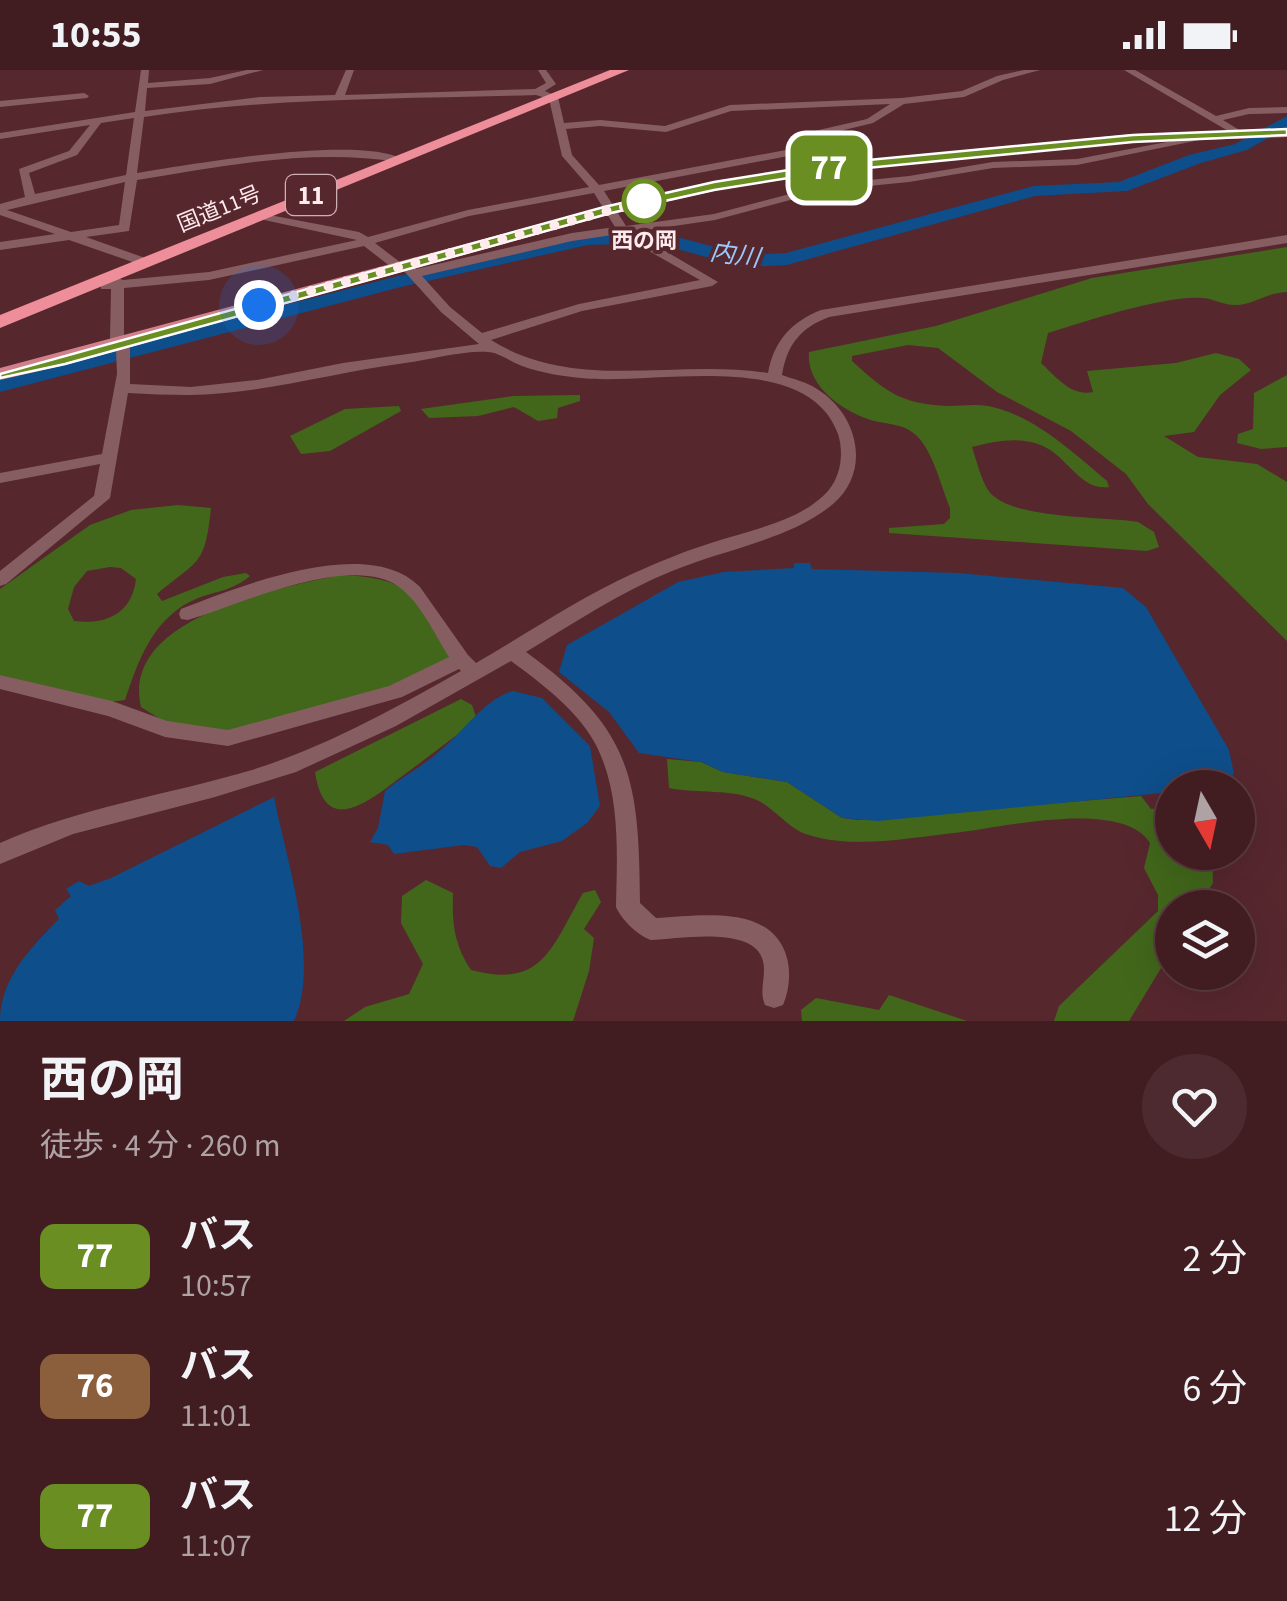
<!DOCTYPE html>
<html lang="ja">
<meta charset="utf-8">
<style>
body{margin:0;font-family:"Source Sans 3","Noto Sans JP",sans-serif;background:#4c2a2f;color:#f1f3f6;height:100vh;display:flex;flex-direction:column;font-size:38px;white-space:nowrap}
*{box-sizing:border-box;margin:0}
p{font-size:32px;color:#aea2a5}
.icon{flex:none;width:55px;height:55px;fill:none;stroke:currentColor;stroke-width:2;stroke-linecap:round;stroke-linejoin:round}
.map{position:relative;height:951px;overflow:hidden}
.drawer{display:flex;flex-direction:column;background:#411d22;flex:1}
.drawer>*{flex:none}
.badge{padding:0 20px;border-radius:15px;font-size:35px;line-height:65px}
.needle{width:65px;rotate:171deg}
.controls{position:absolute;left:1155px;top:700px;display:grid;gap:20px}
.controls a{display:grid;place-items:center;width:100px;height:100px;border-radius:50%;background:#411d22;box-shadow:0 10px 40px #0002,0 0 0 2px #5a3b40;font-size:50px}
.you{position:absolute;width:50px;height:50px;margin:-25px;border:8px solid #fff;border-radius:50%;background:#1a73e8;box-shadow:0 0 0 15px #1a73e833}
.map>.badge{position:absolute;translate:-50% -50%;box-shadow:0 0 0 5px #fff}
.round{display:grid;place-items:center;flex:none;width:105px;height:105px;border-radius:52px;background:#4c2a2f}
.overview{display:flex;align-items:center;justify-content:space-between;height:170px;padding:0 40px}
h1{font-size:48px;font-weight:700;line-height:75px}
ul{padding:0;list-style:none}
li{display:flex;align-items:center;gap:30px;height:130px;padding:0 40px}
li div{flex:1}
li b{display:block;font-size:38px}
li em{font-style:normal}
li .badge{min-width:110px;font-weight:700;text-align:center}
.status{display:flex;justify-content:space-between;align-items:center;height:70px;padding:0 50px;background:#411d22;direction:ltr}
.status svg{height:28px;fill:currentColor}
.map>svg:first-child{display:block}
.green{fill:#42671b;fill-rule:evenodd}
.water{fill:#0e4e8a}
.lines{fill:none;stroke-linecap:round;stroke-linejoin:round}
.river{fill:#0e4e8a;fill-rule:evenodd}
.minor{fill:#865e62;fill-rule:evenodd}
.major{fill:#d0808a;fill-rule:evenodd}
.highway{fill:#ee8e9a;fill-rule:evenodd}
.line{fill:#6b8e23;stroke:#fff;stroke-width:2.5}
.walk{stroke:#ffebed;stroke-width:10;stroke-dasharray:0 18}
.stop-dot{fill:#fff;stroke:#6b8e23;stroke-width:5}
.labels{text-anchor:middle;stroke-width:8;stroke-linejoin:round;paint-order:stroke}
.far-street-label{font-size:22px;fill:#ffebed;stroke:#57272e}
.far-stop-label{font-size:22px;font-weight:bold;fill:#ffebed;stroke:#57272e}
.shield{fill:#57272e;stroke:#cdb0b4;stroke-width:2.5}
.shield-label{font-size:25px;font-weight:bold;fill:#ffebed}
.far-water-label{font-size:25px;font-style:italic;fill:#9ac8fc;stroke:#57272e}
</style>
<div class="status"><b>10:55</b><svg viewBox="0 0 49 12"><path d="M0 12V9h3v3zM5 12V6h3v6zM10 12V3h3v9zM15 12V0h3v12zM26 1h20v11H26zM47 4h2v5h-2z"/></svg></div>
<div class="map">
<svg width="1287" height="951" viewBox="0 0 1287 951">
<rect width="100%" height="100%" fill="#57272e"/>
<!-- green -->
<path class="green" d="M 1287,177 L 1287,222 C 1268,222 1251,236 1234,235 C 1224,235 1214,229 1203,228 C 1164,225 1087,251 1048,263 L 1041,293 C 1056,307 1072,327 1093,322 L 1087,301 L 1176,293 L 1216,283 L 1239,289 L 1251,300 L 1220,325 L 1194,362 L 1164,366 L 1198,387 L 1257,394 L 1287,412 L 1287,571 L 1148,434 L 1126,404 L 1071,361 L 997,322 L 938,278 L 908,275 L 852,286 L 852,291 C 886,322 901,334 948,336 C 961,336 975,334 988,336 C 1032,344 1074,383 1107,411 L 1109,417 C 1080,421 1068,387 1043,376 C 1021,366 995,371 972,377 C 976,389 981,409 988,420 C 1008,450 1103,446 1138,452 L 1154,462 L 1159,477 L 1147,481 L 889,463 L 889,458 L 944,454 L 950,448 L 950,438 C 941,417 932,375 912,362 C 901,354 887,354 874,351 C 844,342 806,317 809,282 L 936,256 L 1092,208 Z
M 1287,305 L 1287,377 L 1261,379 L 1237,373 L 1238,364 L 1253,359 L 1254,323 Z
M 580,325 L 580,331 L 558,338 L 557,348 L 538,351 L 514,337 L 478,346 L 429,348 L 421,339 L 513,326 Z
M 399,336 L 401,341 L 330,381 L 301,384 L 290,366 L 345,339 Z
M 178,435 L 211,438 C 205,496 199,489 157,524 L 162,531 L 223,507 L 246,503 L 250,506 C 233,520 218,521 198,528 C 154,546 139,588 125,630 L 108,632 L 0,605 L 0,519 L 90,455 L 131,440 ZM 110,497 L 121,498 L 136,509 C 132,544 106,555 74,551 L 68,539 L 74,517 L 87,501 Z
M 340,505 C 418,508 414,528 454,587 L 388,618 L 227,664 L 168,654 L 141,637 C 120,547 280,518 340,505 Z
M 461,629 L 472,635 L 477,650 C 451,669 427,688 401,707 C 370,730 325,769 315,702 Z
M 667,689 L 701,692 L 723,702 L 787,712 L 842,748 L 858,750 L 1141,726 L 1151,739 L 1172,737 L 1172,782 L 1212,783 L 1213,813 L 1198,837 L 1172,838 L 1172,880 L 1129,951 L 1054,951 L 1059,936 L 1158,841 L 1158,825 L 1144,798 L 1150,773 C 1122,728 1001,758 954,763 C 908,768 853,779 809,765 C 790,760 776,740 759,731 C 732,718 698,724 669,718 Z
M 426,810 L 453,823 C 452,853 454,874 471,900 C 543,919 551,878 583,823 L 595,820 L 601,832 L 584,859 L 594,868 L 589,901 L 573,951 L 344,951 L 365,937 L 409,924 L 423,894 L 401,853 L 402,826 Z
M 889,925 L 967,951 L 802,951 L 801,940 L 816,928 L 879,940 Z"/>
<!-- water -->
<path class="water" d="M 794,493 L 810,493 L 812,499 L 958,503 L 1123,518 L 1146,537 L 1229,680 L 1234,704 L 1223,714 L 1172,718 L 1172,722 L 878,751 L 842,748 L 787,712 L 723,702 L 701,692 L 639,683 L 609,642 L 559,602 L 567,575 L 678,512 L 724,502 L 794,498 Z
M 513,621 L 542,628 L 590,676 L 600,736 L 587,753 L 562,771 L 520,782 L 501,798 L 490,796 L 477,777 L 464,775 L 394,784 L 388,775 L 370,772 L 378,758 L 385,721 C 403,706 425,695 442,679 C 464,660 486,628 513,621 Z
M 274,727 C 286,789 321,892 294,951 L 0,951 C 0,909 31,877 59,849 L 55,840 L 71,826 L 66,819 L 79,811 L 89,816 L 111,808 Z"/>
<g class="lines">
<!-- river -->
<path class="river" d="M 1287,46 L 1287,57 L 1247,80 L 1201,93 L 1127,121 L 1035,126 L 787,195 L 743,197 L 655,173 L 588,175 L 401,217 L 0,322 L 0,308 L 398,206 L 588,163 L 655,161 L 744,185 L 786,183 L 1034,116 L 1119,112 L 1189,85 L 1235,74 Z"/>
<!-- minor -->
<path class="minor" d="M 141,0 L 149,0 L 148,13 L 210,8 L 247,0 L 263,0 L 210,14 L 147,18 L 145,41 L 261,27 L 335,25 L 346,0 L 354,0 L 345,25 L 535,19 L 546,13 L 538,0 L 546,0 L 556,14 L 545,21 L 558,27 L 564,53 L 600,50 L 665,56 L 730,35 L 902,28 L 962,21 L 997,6 L 1024,0 L 1040,0 L 1003,10 L 964,27 L 904,34 L 873,53 L 819,66 L 821,75 L 809,82 L 604,121 L 626,156 L 714,144 L 828,114 L 909,106 L 993,92 L 1077,89 L 1214,63 L 1219,66 L 1077,95 L 993,98 L 909,112 L 828,120 L 715,150 L 633,162 L 718,212 L 712,216 L 582,241 L 491,270 C 576,323 675,288 768,303 C 774,271 791,252 821,240 L 1287,165 L 1287,173 L 829,247 C 800,258 787,275 782,305 C 793,309 807,312 817,319 C 858,344 872,401 833,434 C 792,469 722,480 672,501 C 620,522 574,553 526,582 C 632,659 639,707 640,833 L 656,848 C 700,846 772,833 787,888 C 791,903 789,921 783,935 L 774,938 L 765,935 C 758,919 768,904 762,888 C 750,856 679,869 651,870 C 637,865 622,850 616,837 C 617,785 621,726 597,677 C 580,642 541,613 511,591 L 396,656 L 296,702 L 215,727 L 73,764 L 0,794 L 0,773 C 81,737 167,725 252,700 C 325,677 394,639 461,601 L 459,599 L 402,627 L 228,676 L 165,667 L 108,646 L 0,619 L 0,605 L 112,631 L 167,651 L 228,660 L 389,616 L 449,587 C 435,565 421,533 399,517 C 351,482 239,535 188,550 L 181,549 L 179,544 L 181,539 C 241,516 368,464 420,517 L 468,585 L 476,593 C 528,563 579,528 634,503 C 659,492 685,481 711,473 C 749,460 800,452 828,421 C 841,406 844,383 838,364 C 807,277 652,316 581,308 C 562,306 541,303 522,296 C 511,292 498,282 488,282 C 464,280 430,290 405,293 C 335,302 258,325 189,325 C 168,325 148,324 128,323 L 110,428 L 6,514 L 0,516 L 0,501 L 94,426 L 100,394 L 0,413 L 0,403 L 102,384 L 117,304 L 116,279 L 110,268 L 111,219 L 101,219 L 101,213 L 118,208 L 123,210 L 209,202 L 357,170 L 255,148 L 255,144 L 259,143 L 359,162 L 368,167 L 468,140 L 589,117 L 562,86 L 549,29 L 536,25 C 405,29 274,27 144,47 L 137,103 C 194,94 356,65 403,89 L 398,92 C 312,78 222,96 137,110 L 129,161 L 86,167 L 148,189 L 148,195 L 144,196 L 69,170 L 0,180 L 0,172 L 55,164 L 0,145 L 0,134 L 25,127 L 19,99 L 69,81 L 90,55 L 0,69 L 0,63 L 135,42 ZM 890,34 L 867,49 L 810,62 L 811,74 L 802,77 L 599,115 L 572,85 L 566,59 L 600,56 L 666,62 L 731,41 ZM 134,48 L 126,105 L 35,124 L 29,103 L 77,85 L 101,53 ZM 125,112 L 119,155 L 71,162 L 7,140 ZM 594,123 L 615,157 L 572,163 L 416,199 L 410,192 L 401,193 L 375,173 L 469,146 ZM 619,164 L 700,210 L 579,234 L 482,263 L 450,237 L 422,206 L 572,171 ZM 364,176 L 395,200 L 403,200 L 441,242 L 479,274 L 343,293 L 257,310 L 191,317 L 130,314 L 130,279 L 124,268 L 124,218 L 209,210 Z
M 1124,0 L 1135,0 L 1216,46 L 1249,38 L 1287,37 L 1287,43 L 1249,44 L 1223,50 L 1244,63 L 1235,65 Z
M 84,23 L 89,26 L 87,28 L 0,37 L 0,31 Z"/>
<!-- major -->
<path class="major" d="M 1287,59 L 1287,67 L 1133,72 L 826,102 L 736,116 L 612,144 L 65,295 L 0,310 L 0,298 L 604,137 L 736,108 L 826,94 L 1133,64 Z"/>
<!-- highway -->
<path class="highway" d="M 610,0 L 629,0 L 0,258 L 0,245 Z"/>
</g>
<!-- line -->
<path class="line" d="M 1287,59 L 1287,65 L 1133,72 L 826,102 L 714,120 L 611,143 L 65,294 L 0,308 L 0,304 L 604,137 L 714,112 L 826,94 L 1133,65 Z"/>
<g class="lines">
<!-- walk -->
<path class="walk" d="M 259,235 L 644,131"/>
</g>
<!-- markers -->
<circle class="stop-dot" cx="644" cy="131" r="20"/>
<g class="labels">
<!-- far-street labels -->
<g class="far-street-label">
<text transform="translate(219 138) rotate(-22)" y="8">国道11号</text>
</g>
<!-- far-stop labels -->
<g class="far-stop-label">
<text x="644" y="178">西の岡</text>
</g>
<!-- shield labels -->
<rect class="shield" x="286" y="105" width="50" height="40" rx="8"/>
<g class="shield-label">
<text x="311" y="134">11</text>
</g>
<!-- far-water labels -->
<g class="far-water-label">
<text transform="translate(735 184) rotate(8)" y="9">内川</text>
</g>
</g>
</svg>
<div class="controls">
<a><svg class="needle" viewBox="-14 -14 28 28"><path d="M0-13l5 13h-10z" fill="#e53935"/><path d="M0 13l5-13h-10z" fill="#aea2a5"/></svg></a>
<a><svg class="icon" aria-label="layers" viewBox="0 0 24 24"><path d="M12 4l9 5-9 5-9-5zM3 14l9 5 9-5"/></svg></a>
</div>
<div class="you" style="left:259px;top:235px"></div>
<b class="badge" style="left:829px;top:98px;background:#6b8e23;color:#fff">77</b>
</div>
<section class="drawer">
<div class="overview"><div><h1>西の岡</h1><p>徒歩 · 4 分 · 260 m</p></div><a class="round"><svg class="icon" aria-label="heart" viewBox="0 0 24 24"><path d="M12 20l-8-8c-3-5 5-10 8-4 3-6 11-1 8 4z"/></svg></a></div>
<ul>
<li><span class="badge" style="background:#6b8e23;color:#fff">77</span><div><b>バス</b><p>10:57</p></div><em>2 分</em></li>
<li><span class="badge" style="background:#8b5e3c;color:#fff">76</span><div><b>バス</b><p>11:01</p></div><em>6 分</em></li>
<li><span class="badge" style="background:#6b8e23;color:#fff">77</span><div><b>バス</b><p>11:07</p></div><em>12 分</em></li>
</ul>
</section>
